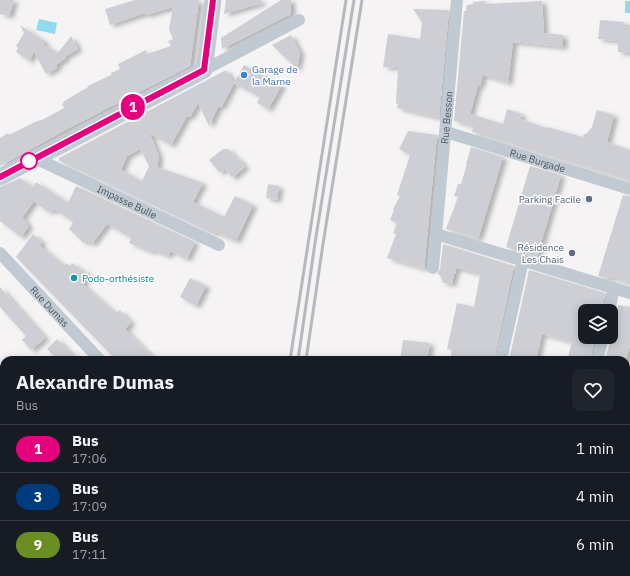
<!DOCTYPE html>
<html lang="fr">
<meta charset="utf-8">
<style>
body{margin:0;font-family:"IBM Plex Sans",sans-serif;background:#20242c;color:#f1f3f6;height:100vh;display:flex;flex-direction:column;font-size:15px;white-space:nowrap}
*{box-sizing:border-box;margin:0}
p{font-size:13px;color:#9ea1a6}
.icon{flex:none;width:22px;height:22px;fill:none;stroke:currentColor;stroke-width:2;stroke-linecap:round;stroke-linejoin:round}
.map{position:relative;flex:1;overflow:hidden}
.details{position:absolute;left:0px;top:356px;width:630px;height:220px;display:flex;flex-direction:column;background:#171b24;border-radius:12px 12px 0 0;box-shadow:0 2px 10px #0003}
.details>*{flex:none}
.badge{padding:0 8px;border-radius:13px;font-size:14px;line-height:26px}
.controls{position:absolute;left:578px;top:304px;display:grid;gap:8px}
.controls a{display:grid;place-items:center;width:40px;height:40px;border-radius:8px;background:#171b24;box-shadow:0 2px 10px #0003;font-size:20px}
.map>.badge{position:absolute;translate:-50% -50%;box-shadow:0 0 0 2px #fff}
.round{display:grid;place-items:center;flex:none;width:42px;height:42px;border-radius:8px;background:#20242c}
.head{display:flex;align-items:center;justify-content:space-between;height:68px;padding:0 16px}
h1{font-size:19px;font-weight:700;line-height:30px}
ul{padding:0;list-style:none}
li{display:flex;align-items:center;gap:12px;height:48px;padding:0 16px;border-top:1px solid #363941}
li div{flex:1}
li b{display:block;font-size:15px}
li em{font-style:normal}
li .badge{min-width:44px;font-weight:700;text-align:center}
.map>svg:first-child{display:block}
.water{fill:#90daee}
.building{fill:#cdcfd5;fill-rule:evenodd;filter:url(#shadow)}
.lines{fill:none;stroke-linecap:round;stroke-linejoin:round}
.lane{stroke:#c1cad2;stroke-width:6}
.street{stroke:#c1cad2;stroke-width:12}
.secondary{stroke:#c1cbd6;stroke-width:17}
.rail{stroke:#b5b8bd;stroke-width:3}
.line-casing{stroke:#fff;stroke-width:9}
.line{stroke:#e6007e;stroke-width:6}
.shop-dot{fill:#3f7fe0;stroke:#fff;stroke-width:1.5}
.stop-dot{fill:#fff;stroke:#e6007e;stroke-width:2}
.service-dot{fill:#5c6f8a;stroke:#fff;stroke-width:1.5}
.culture-dot{fill:#0f9aa8;stroke:#fff;stroke-width:1.5}
.labels{text-anchor:middle;stroke-width:3;stroke-linejoin:round;paint-order:stroke}
.shop-label{font-size:10px;fill:#366cbe;stroke:#fff;text-anchor:start}
.street-label{font-size:10px;fill:#4a5661;stroke:#fff}
.service-label{font-size:10px;fill:#4e5e75;stroke:#fff;text-anchor:end}
.culture-label{font-size:10px;fill:#0d838f;stroke:#fff;text-anchor:start}
</style>
<div class="map">
<svg width="630" height="576" viewBox="0 0 630 576">
<defs>
<filter id="shadow"><feDropShadow dx="4.5" dy="2.5" stdDeviation="2" flood-color="#0004"/></filter>
</defs>
<rect width="100%" height="100%" fill="#f5f3f3"/>
<!-- water -->
<path class="water" d="M 625,1 L 630,1 L 630,13 L 625,13 Z
M 39,19 L 57,23 L 55,34 L 36,30 Z"/>
<!-- building -->
<path class="building" d="M 0,0 L 14,0 L 9,16 L 0,14 Z
M 135,0 L 199,0 L 190,66 L 69,128 L 0,166 L 0,138 L 8,133 L 9,135 L 35,122 L 44,119 L 64,108 L 62,104 L 64,103 L 63,102 L 88,87 L 88,86 L 111,75 L 111,73 L 120,69 L 118,64 L 146,50 L 147,54 L 171,46 L 168,41 L 173,39 L 169,29 L 173,7 L 146,15 L 145,13 L 110,25 L 105,9 Z
M 226,0 L 261,0 L 262,3 L 224,14 Z
M 281,0 L 291,0 L 291,14 L 222,49 L 221,38 Z
M 485,1 L 485,4 L 542,1 L 544,33 L 563,35 L 563,47 L 513,42 L 508,83 L 483,75 L 480,86 L 478,85 L 470,114 L 503,124 L 507,109 L 522,114 L 520,119 L 546,128 L 547,127 L 583,137 L 584,134 L 586,134 L 592,127 L 597,110 L 614,115 L 607,142 L 630,150 L 630,180 L 472,132 L 473,126 L 454,121 L 464,11 L 466,11 L 467,5 L 473,4 L 473,2 Z
M 413,9 L 449,10 L 439,118 L 397,108 L 398,104 L 396,103 L 398,68 L 383,67 L 388,34 L 420,39 L 422,22 Z
M 600,20 L 624,22 L 623,25 L 630,25 L 630,53 L 618,52 L 618,41 L 598,39 Z
M 20,25 L 44,41 L 44,45 L 58,53 L 71,36 L 78,49 L 64,57 L 66,58 L 56,65 L 57,68 L 46,74 L 34,52 L 29,61 L 16,52 L 18,48 L 16,46 L 24,33 Z
M 291,35 L 300,53 L 297,69 L 272,45 Z
M 244,65 L 282,85 L 268,109 L 257,103 L 260,97 L 234,83 Z
M 226,70 L 234,83 L 221,108 L 219,105 L 209,126 L 198,103 L 190,117 L 187,116 L 171,145 L 150,134 L 159,157 L 157,167 L 203,183 L 193,202 L 224,217 L 235,196 L 253,205 L 236,241 L 215,232 L 214,234 L 59,161 L 59,158 ZM 140,149 L 149,166 L 142,181 L 121,170 L 127,156 Z
M 408,131 L 437,135 L 424,269 L 387,258 L 396,234 L 393,233 L 397,223 L 390,220 L 394,210 L 393,209 L 400,196 L 397,195 L 410,155 L 399,149 Z
M 471,147 L 503,157 L 478,239 L 446,229 L 458,197 L 454,196 L 458,184 L 461,184 L 467,164 L 466,164 Z
M 223,149 L 228,149 L 236,158 L 237,157 L 245,167 L 232,178 L 225,169 L 220,173 L 209,160 Z
M 530,166 L 561,175 L 537,257 L 506,247 Z
M 20,178 L 33,187 L 36,182 L 68,203 L 76,186 L 195,242 L 187,259 L 170,251 L 168,256 L 153,250 L 152,252 L 129,243 L 131,238 L 107,224 L 92,244 L 86,241 L 84,243 L 69,229 L 73,222 L 54,209 L 52,212 L 50,210 L 48,212 L 34,201 L 22,218 L 27,222 L 26,224 L 29,226 L 21,237 L 0,221 L 0,187 Z
M 268,184 L 279,186 L 277,200 L 266,198 Z
M 623,195 L 630,196 L 630,283 L 609,277 L 609,279 L 598,276 Z
M 33,234 L 42,242 L 40,246 L 64,266 L 66,263 L 70,266 L 72,263 L 89,275 L 82,284 L 114,312 L 115,311 L 117,313 L 120,310 L 131,323 L 125,329 L 155,360 L 116,360 L 16,257 Z
M 443,244 L 514,266 L 494,360 L 450,360 L 452,350 L 447,349 L 457,303 L 474,307 L 480,275 L 476,274 L 477,273 L 456,268 L 455,274 L 454,274 L 452,284 L 443,283 L 440,275 L 437,274 L 440,269 Z
M 529,270 L 605,293 L 602,311 L 585,311 L 585,337 L 595,338 L 590,360 L 567,360 L 572,342 L 542,334 L 536,360 L 509,360 Z
M 190,278 L 206,286 L 196,306 L 180,297 Z
M 0,287 L 45,338 L 31,350 L 22,340 L 26,336 L 0,307 Z
M 618,305 L 630,307 L 630,345 L 626,360 L 605,360 L 610,341 L 611,342 L 618,311 L 617,311 Z
M 57,339 L 77,360 L 58,360 L 47,349 Z
M 403,340 L 430,343 L 427,360 L 400,360 Z"/>
<g class="lines">
<!-- lane -->
<path class="lane" d="M 0,454 L 4,451"/>
<!-- street -->
<g class="street">
<path d="M 204,70 L 299,20"/>
<path id="s1" d="M 446,132 L 630,189"/>
<path id="s2" d="M 35,158 L 219,245"/>
<path d="M 436,234 L 630,293"/>
<path id="s3" d="M 0,253 L 100,360"/>
<path id="s4" d="M 433,268 L 457,0"/>
<path d="M 609,311 L 614,288"/>
<path d="M 501,360 L 523,261"/>
<path d="M 597,360 L 603,337"/>
<path d="M 403,572 L 410,576"/>
<path d="M 21,576 L 22,572"/>
<path d="M 454,576 L 455,572"/>
<path d="M 546,576 L 547,572"/>
</g>
<!-- secondary -->
<path class="secondary" d="M 0,177 L 204,70 L 213,0"/>
<!-- rail -->
<path class="rail" d="M 290,360 L 346,0
M 298,360 L 315,243 L 354,0
M 306,360 L 323,244 L 362,0
M 258,576 L 258,572
M 272,576 L 272,572
M 279,576 L 280,572"/>
</g>
<g class="lines">
<!-- line casing -->
<g class="line-casing">
<path id="line" d="M 0,177 L 204,70 L 213,0"/>
</g>
<!-- line -->
<use href="#line" class="line"/>
</g>
<!-- markers -->
<circle class="shop-dot" cx="244" cy="75" r="4"/>
<circle class="stop-dot" cx="29" cy="161" r="8"/>
<g class="service-dot">
<circle cx="589" cy="199" r="4"/>
<circle cx="572" cy="253" r="4"/>
</g>
<circle class="culture-dot" cx="74" cy="278" r="4"/>
<g class="labels">
<!-- shop labels -->
<g class="shop-label">
<text x="252" y="73">Garage de<tspan x="252" dy="12">la Marne</tspan></text>
</g>
<!-- street labels -->
<g class="street-label">
<text dy="4" stroke="none"><textPath href="#s4" startOffset="151">Rue Besson</textPath></text>
<text dy="4" stroke="none"><textPath href="#s1" startOffset="96">Rue Burgade</textPath></text>
<text dy="4" stroke="none"><textPath href="#s2" startOffset="102">Impasse Bulle</textPath></text>
<text dy="4" stroke="none"><textPath href="#s3" startOffset="73">Rue Dumas</textPath></text>
</g>
<!-- service labels -->
<g class="service-label">
<text x="581" y="203">Parking Facile</text>
<text x="564" y="251">Résidence<tspan x="564" dy="12">Les Chais</tspan></text>
</g>
<!-- culture labels -->
<g class="culture-label">
<text x="82" y="282">Podo-orthésiste</text>
</g>
</g>
</svg>
<div class="controls">
<a><svg class="icon" aria-label="layers" viewBox="0 0 24 24"><path d="M12 4l9 5-9 5-9-5zM3 14l9 5 9-5"/></svg></a>
</div>
<b class="badge" style="left:133px;top:107px;background:#e6007e;color:#fff">1</b>
<section class="details">
<div class="head"><div><h1>Alexandre Dumas</h1><p>Bus</p></div><a class="round"><svg class="icon" aria-label="heart" viewBox="0 0 24 24"><path d="M12 20l-8-8c-3-5 5-10 8-4 3-6 11-1 8 4z"/></svg></a></div>
<ul>
<li><span class="badge" style="background:#e6007e;color:#fff">1</span><div><b>Bus</b><p>17:06</p></div><em>1 min</em></li>
<li><span class="badge" style="background:#003b80;color:#fff">3</span><div><b>Bus</b><p>17:09</p></div><em>4 min</em></li>
<li><span class="badge" style="background:#6b8e23;color:#fff">9</span><div><b>Bus</b><p>17:11</p></div><em>6 min</em></li>
</ul>
</section>
</div>
